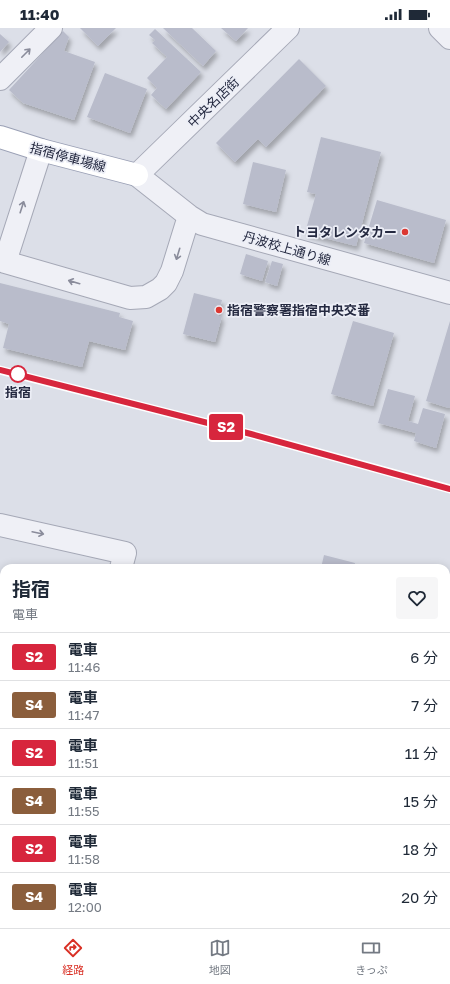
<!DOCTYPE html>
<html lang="ja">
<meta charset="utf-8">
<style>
body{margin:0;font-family:"Golos Text","Noto Sans JP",sans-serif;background:#f6f6f7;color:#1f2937;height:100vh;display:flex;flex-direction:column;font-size:15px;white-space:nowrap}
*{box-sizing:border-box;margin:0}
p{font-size:13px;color:#747a83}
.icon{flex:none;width:22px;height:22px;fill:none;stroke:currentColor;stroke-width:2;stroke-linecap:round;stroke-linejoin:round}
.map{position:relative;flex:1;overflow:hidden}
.sheet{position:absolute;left:0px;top:536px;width:450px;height:364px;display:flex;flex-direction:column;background:#fff;border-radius:12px 12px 0 0;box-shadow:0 2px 10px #0003}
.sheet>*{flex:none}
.badge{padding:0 8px;border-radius:3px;font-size:14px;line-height:26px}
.map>.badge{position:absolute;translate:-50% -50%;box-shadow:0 0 0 2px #fff}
.round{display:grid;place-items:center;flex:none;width:42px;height:42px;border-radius:4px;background:#f6f6f7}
.head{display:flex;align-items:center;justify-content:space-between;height:68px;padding:0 12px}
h1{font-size:19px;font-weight:700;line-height:30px}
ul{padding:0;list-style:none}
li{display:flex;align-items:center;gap:12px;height:48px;padding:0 12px;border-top:1px solid #e0e1e3}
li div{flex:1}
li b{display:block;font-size:15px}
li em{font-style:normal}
li .badge{min-width:44px;font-weight:700;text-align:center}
.status{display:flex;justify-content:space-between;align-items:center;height:28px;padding:0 20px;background:#fff;direction:ltr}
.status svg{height:11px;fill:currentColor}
.tabs{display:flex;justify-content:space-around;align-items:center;height:56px;border-top:1px solid #e0e1e3;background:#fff;font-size:11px;color:#747a83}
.tabs a{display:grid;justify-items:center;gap:2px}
.tabs .selected{color:#d93025}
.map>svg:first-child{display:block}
.building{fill:#b9bccb;filter:url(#shadow)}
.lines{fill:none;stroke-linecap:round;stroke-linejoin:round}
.minor-casing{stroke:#a5a8b6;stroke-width:24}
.major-casing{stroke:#9aa0b5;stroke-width:24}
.minor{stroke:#eff0f6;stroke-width:22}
.major{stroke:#fff;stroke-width:22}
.rail{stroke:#747a93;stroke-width:3;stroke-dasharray:2 4;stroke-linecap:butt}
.oneway{stroke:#8a8c9b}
.line-casing{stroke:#fff;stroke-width:9}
.line{stroke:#d7263d;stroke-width:6}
.poi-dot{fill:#dc3832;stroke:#eceef6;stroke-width:1.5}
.stop-dot{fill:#fff;stroke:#d7263d;stroke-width:2}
.labels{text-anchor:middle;stroke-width:3.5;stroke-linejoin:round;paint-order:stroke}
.street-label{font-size:13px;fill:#242940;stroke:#eceef6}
.poi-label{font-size:13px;font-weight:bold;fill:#242940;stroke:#eceef6;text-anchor:end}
.stop-label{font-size:13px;font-weight:bold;fill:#242940;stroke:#eceef6}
</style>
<div class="status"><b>11:40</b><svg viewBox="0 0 49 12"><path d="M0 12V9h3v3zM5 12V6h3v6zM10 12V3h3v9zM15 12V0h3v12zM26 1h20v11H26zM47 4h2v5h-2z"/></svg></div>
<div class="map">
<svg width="450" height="900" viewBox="0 0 450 900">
<defs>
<filter id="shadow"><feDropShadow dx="2.5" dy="4.5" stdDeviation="2" flood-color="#0004"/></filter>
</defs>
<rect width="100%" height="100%" fill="#dcdfe8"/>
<!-- building -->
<path class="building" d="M 80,0 L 116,0 L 98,18 Z
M 163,0 L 192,0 L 216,23 L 203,38 Z
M 221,0 L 248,0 L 236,13 Z
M 155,1 L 201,44 L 166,81 L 151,67 L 157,60 L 147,50 L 167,29 L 152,15 L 155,12 L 149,7 Z
M 63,3 L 69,9 L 64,23 L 95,34 L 74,92 L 23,75 L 9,62 Z
M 0,6 L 9,14 L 0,24 Z
M 299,31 L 326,58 L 266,119 L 258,111 L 235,134 L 216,115 Z
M 105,45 L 147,61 L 130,105 L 87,89 Z
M 321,109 L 381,124 L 356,218 L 305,205 L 316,166 L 307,164 Z
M 253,134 L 286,142 L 276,184 L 243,176 Z
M 377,172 L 446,192 L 434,235 L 364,215 Z
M 246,226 L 268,233 L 262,253 L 240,246 Z
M 272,233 L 283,236 L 277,258 L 265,254 Z
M 0,255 L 120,285 L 119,289 L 133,293 L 125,322 L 89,313 L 82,339 L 3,320 L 9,296 L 0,293 Z
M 194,265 L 222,272 L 218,288 L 222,288 L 215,314 L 183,306 Z
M 353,293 L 394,305 L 373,378 L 331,366 Z
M 450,293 L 450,378 L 449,380 L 426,373 Z
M 388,361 L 415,368 L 408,393 L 418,396 L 423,380 L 445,386 L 436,420 L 414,413 L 416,405 L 378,395 Z
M 324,527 L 355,535 L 354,540 L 321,540 Z
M 96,896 L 130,896 L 129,900 L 95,900 Z
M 249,896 L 257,896 L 277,900 L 249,900 Z"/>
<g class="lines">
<!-- minor casing -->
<g class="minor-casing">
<path id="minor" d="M 288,0 L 137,147 L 189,188 L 202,196 L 450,265
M 440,0 L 450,10
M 0,51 L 51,0
M 41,122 L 5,234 L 130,270 L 146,269 L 160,261 L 166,255 L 172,243 L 189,188
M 0,497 L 125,525 L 121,540
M 446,570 L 450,571
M 0,625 L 4,626
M 446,735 L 450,736
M 346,896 L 367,900
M 15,900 L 16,896
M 47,900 L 48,896
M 228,900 L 229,896"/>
</g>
<!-- major casing -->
<g class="major-casing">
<path id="major" d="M 0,109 L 41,122 L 137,147"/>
</g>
<!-- minor -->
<use href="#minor" class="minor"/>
<!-- major -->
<use href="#major" class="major"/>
<!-- rail -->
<path class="rail" d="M 0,342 L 251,405 L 450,461"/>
</g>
<!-- one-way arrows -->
<defs><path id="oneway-shaft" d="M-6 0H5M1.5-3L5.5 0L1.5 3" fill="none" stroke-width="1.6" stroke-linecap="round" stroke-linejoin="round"/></defs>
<g class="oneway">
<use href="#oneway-shaft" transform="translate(26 25) rotate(-45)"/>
<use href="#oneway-shaft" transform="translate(22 179) rotate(-72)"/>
<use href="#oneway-shaft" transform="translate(178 226) rotate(107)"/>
<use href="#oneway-shaft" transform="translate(74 254) rotate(-164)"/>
<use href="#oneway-shaft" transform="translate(38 505) rotate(12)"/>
</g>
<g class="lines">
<!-- line casing -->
<g class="line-casing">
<path id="line" d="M 0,342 L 251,406 L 450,461"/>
</g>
<!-- line -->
<use href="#line" class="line"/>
</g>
<!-- markers -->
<g class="poi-dot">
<circle cx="405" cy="204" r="4"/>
<circle cx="219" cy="282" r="4"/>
</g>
<circle class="stop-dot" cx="18" cy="346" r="8"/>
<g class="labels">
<!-- street labels -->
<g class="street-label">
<text transform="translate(213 74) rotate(-44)" y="5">中央名店街</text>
<text transform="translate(68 129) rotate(15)" y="5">指宿停車場線</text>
<text transform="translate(287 220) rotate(16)" y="5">丹波校上通り線</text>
</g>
<!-- poi labels -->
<g class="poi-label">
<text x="397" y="209">トヨタレンタカー</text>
<text x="227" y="287" text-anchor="start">指宿警察署指宿中央交番</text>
</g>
<!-- stop labels -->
<g class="stop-label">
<text x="18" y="369">指宿</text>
</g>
</g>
</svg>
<b class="badge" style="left:226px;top:399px;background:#d7263d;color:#fff">S2</b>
<section class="sheet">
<div class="head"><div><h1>指宿</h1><p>電車</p></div><a class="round"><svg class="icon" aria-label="heart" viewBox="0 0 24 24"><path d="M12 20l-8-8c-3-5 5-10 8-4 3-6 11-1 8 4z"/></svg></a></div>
<ul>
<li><span class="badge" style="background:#d7263d;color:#fff">S2</span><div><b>電車</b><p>11:46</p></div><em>6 分</em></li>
<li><span class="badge" style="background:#8b5e3c;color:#fff">S4</span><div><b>電車</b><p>11:47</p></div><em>7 分</em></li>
<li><span class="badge" style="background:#d7263d;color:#fff">S2</span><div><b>電車</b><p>11:51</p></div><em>11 分</em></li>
<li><span class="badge" style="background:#8b5e3c;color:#fff">S4</span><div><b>電車</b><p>11:55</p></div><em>15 分</em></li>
<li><span class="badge" style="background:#d7263d;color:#fff">S2</span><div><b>電車</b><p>11:58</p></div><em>18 分</em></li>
<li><span class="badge" style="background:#8b5e3c;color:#fff">S4</span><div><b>電車</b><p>12:00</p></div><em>20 分</em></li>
</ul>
</section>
</div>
<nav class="tabs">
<a class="selected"><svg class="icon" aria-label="directions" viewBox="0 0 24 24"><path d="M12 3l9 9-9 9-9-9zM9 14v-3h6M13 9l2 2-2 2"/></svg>経路</a>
<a><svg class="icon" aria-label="map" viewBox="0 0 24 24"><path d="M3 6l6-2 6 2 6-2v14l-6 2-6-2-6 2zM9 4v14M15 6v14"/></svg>地図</a>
<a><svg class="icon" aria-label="tickets" viewBox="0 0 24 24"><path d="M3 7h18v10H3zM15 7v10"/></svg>きっぷ</a>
</nav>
